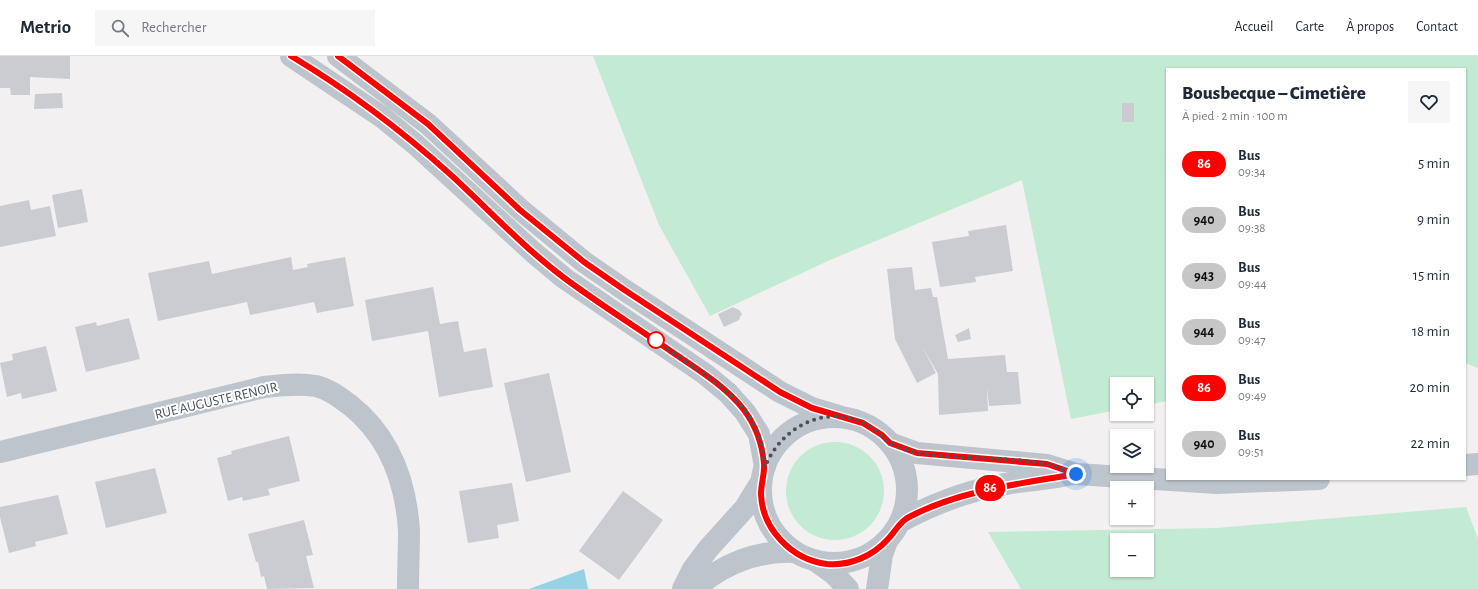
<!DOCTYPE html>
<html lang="fr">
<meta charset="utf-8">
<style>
body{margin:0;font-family:"Alegreya Sans",sans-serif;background:#f6f6f7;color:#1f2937;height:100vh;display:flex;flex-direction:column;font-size:15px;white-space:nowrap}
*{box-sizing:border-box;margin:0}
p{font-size:13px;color:#747a83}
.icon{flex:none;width:22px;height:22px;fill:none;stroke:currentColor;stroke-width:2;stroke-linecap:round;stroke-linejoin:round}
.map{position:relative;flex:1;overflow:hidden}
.drawer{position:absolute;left:1166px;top:12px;width:300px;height:412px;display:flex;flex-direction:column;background:#fff;border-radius:0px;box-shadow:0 1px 3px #0004}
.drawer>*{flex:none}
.badge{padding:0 8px;border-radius:13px;font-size:14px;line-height:26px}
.fabs{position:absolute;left:1110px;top:321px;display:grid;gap:8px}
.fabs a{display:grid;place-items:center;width:44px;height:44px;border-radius:0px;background:#fff;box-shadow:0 1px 3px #0004;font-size:20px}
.you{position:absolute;width:20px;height:20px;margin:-10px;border:3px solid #fff;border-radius:50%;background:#1a73e8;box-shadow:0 0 0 6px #1a73e833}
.map>.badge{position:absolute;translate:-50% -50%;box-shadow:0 0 0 2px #fff}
.round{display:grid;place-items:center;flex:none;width:42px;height:42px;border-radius:0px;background:#f6f6f7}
.head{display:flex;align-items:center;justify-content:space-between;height:68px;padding:0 16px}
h1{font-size:19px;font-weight:800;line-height:30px}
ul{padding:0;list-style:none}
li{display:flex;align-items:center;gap:12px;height:56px;padding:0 16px}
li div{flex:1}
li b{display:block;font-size:15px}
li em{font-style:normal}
li .badge{min-width:44px;font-weight:700;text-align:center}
header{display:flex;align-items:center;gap:24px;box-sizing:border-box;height:56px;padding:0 20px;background:#fff;border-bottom:1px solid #e0e1e3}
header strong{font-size:19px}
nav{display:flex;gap:22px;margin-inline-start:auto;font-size:14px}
.search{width:280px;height:36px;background:#f6f6f7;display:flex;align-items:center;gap:10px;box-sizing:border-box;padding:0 14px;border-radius:0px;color:#747a83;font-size:15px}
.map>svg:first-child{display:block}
.green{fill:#c3ead3;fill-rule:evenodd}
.water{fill:#95d2e3}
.building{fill:#cbccd2}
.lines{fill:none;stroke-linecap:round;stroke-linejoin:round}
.minor{stroke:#bdc4cb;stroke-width:22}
.tertiary{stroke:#bdc4cb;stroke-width:22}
.line-casing{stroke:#fff;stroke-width:9}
.line{stroke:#fe0000;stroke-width:6}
.walk{stroke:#4a535b;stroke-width:4;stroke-dasharray:0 7.2}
.stop-dot{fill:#fff;stroke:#fe0000;stroke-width:2}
.labels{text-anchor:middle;stroke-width:4;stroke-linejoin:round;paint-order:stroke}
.street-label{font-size:14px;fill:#4a535b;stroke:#fff}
</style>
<header>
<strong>Metrio</strong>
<div class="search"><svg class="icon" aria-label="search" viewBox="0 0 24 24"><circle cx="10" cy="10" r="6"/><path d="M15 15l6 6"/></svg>Rechercher</div>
<nav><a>Accueil</a><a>Carte</a><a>À propos</a><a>Contact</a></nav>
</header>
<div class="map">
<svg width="1478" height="533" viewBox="0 0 1478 533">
<rect width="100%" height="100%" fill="#f2f0f0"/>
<!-- green -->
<path class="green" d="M 593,0 L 1478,0 L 1478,312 L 1465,307 L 1465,13 L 1167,13 L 1167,345 L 1147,349 L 1147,328 L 1117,328 L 1117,354 L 1071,363 L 1022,124 L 830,204 L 710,260 L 659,169 Z
M786 435a49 49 0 1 1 98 0a49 49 0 1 1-98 0Z
M 1466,451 L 1478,483 L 1478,533 L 1021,533 L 988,476 L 1216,472 ZM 1117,484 L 1147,484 L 1147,514 L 1117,514 Z"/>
<!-- water -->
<path class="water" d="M 584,513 L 588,533 L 529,533 Z"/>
<!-- building -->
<path class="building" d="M 0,0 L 70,0 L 70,23 L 30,21 L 30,39 L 11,39 L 10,32 L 0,32 Z
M 62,37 L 63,52 L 34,53 L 35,38 Z
M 1122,47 L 1134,47 L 1134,66 L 1122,66 Z
M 82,133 L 88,166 L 58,172 L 52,139 Z
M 29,144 L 31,154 L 50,150 L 56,180 L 0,191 L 0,150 Z
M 1006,169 L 1013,215 L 975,221 L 976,226 L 940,231 L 932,186 L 969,180 L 968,175 Z
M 291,201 L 293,214 L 308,211 L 307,208 L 345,201 L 354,250 L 317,257 L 314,246 L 250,259 L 247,246 L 158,265 L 148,217 L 209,205 L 212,218 Z
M 912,211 L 915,234 L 931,232 L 933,241 L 937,241 L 948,303 L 1005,299 L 1007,316 L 1018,316 L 1021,348 L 989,350 L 987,331 L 988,355 L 939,359 L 938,318 L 922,290 L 936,317 L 917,327 L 895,283 L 887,213 Z
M 433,231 L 440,268 L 458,265 L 464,296 L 486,292 L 493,331 L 439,341 L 428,275 L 372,285 L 365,244 Z
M 733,251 L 739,254 L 742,258 L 740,261 L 739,264 L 724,271 L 718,258 Z
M 129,262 L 140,303 L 86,316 L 75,271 L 96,266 L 97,270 Z
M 969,272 L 971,283 L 958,286 L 955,279 Z
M 46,290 L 57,335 L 22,343 L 21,337 L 7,341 L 0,307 L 13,304 L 12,298 Z
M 549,317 L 571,416 L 526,426 L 504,327 Z
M 289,380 L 300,425 L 268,433 L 270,439 L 243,445 L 242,441 L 228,445 L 217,402 L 232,398 L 231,395 Z
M 155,412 L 167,457 L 106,472 L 95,426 Z
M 512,427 L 519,465 L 497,469 L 499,482 L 468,487 L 459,435 Z
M 623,435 L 663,464 L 619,524 L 579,495 Z
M 58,439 L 68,478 L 35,486 L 36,490 L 9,497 L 0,461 L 0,451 Z
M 304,464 L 313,499 L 306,500 L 314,532 L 267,533 L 264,520 L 261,521 L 258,506 L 256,506 L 248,478 Z"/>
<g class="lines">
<!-- minor -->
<path class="minor" d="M 0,396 L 264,331 C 281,329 299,327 316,330 C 329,333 339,341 350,349 C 389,380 406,426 409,475 C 409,494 408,514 408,533
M 816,505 L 834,518 L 848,533
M 683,533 L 693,513 L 708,493 L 745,452 L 761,426
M 695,533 C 722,508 758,494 795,496
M 877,533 L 882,499 L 887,485"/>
<!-- tertiary -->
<path class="tertiary" d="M 291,0 L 382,61 L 415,88 L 533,196 L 564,222 L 705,318 L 728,337 L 745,356 L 759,378 L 765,411
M 338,0 L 428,68 L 521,154 L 584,206 L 626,235 L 780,336 L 812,352 L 842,361
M761 434a73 73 0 1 1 146 0a73 73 0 1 1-146 0Z
M 890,387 L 917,397 L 1047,409 L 1076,418 L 1217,427 L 1319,423
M 1465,409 L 1478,408
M 900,466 C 936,446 977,432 1017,426 C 1036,424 1054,422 1072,418"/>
</g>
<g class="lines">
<!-- line casing -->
<g class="line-casing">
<path id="line" d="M 291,0 C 348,34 401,74 451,119 C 488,153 522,190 563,221 C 599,248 638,272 675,298 C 699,314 726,331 744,354 C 756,370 762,387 764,407 C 765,417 761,427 761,438 C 762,473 792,504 827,508 C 850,510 873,500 888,483 C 896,475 899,466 909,461 C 961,434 1019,428 1076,418 L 1047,408 L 917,397 L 890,387 L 882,379 L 863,367 L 812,352 L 780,336 L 626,235 L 584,206 L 520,154 L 428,68 L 338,0"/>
</g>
<!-- line -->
<use href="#line" class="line"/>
<!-- walk -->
<path class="walk" d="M 656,284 C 691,313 740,333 758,378 C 763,388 763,400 765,411 C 781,372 823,348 864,367 C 876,373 881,381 890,387 C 898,392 910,396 919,397 C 961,404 1005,400 1047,408 C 1056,410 1066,415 1076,418"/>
</g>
<!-- markers -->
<circle class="stop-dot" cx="656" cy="284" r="8"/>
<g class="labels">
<!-- street labels -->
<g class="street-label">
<text transform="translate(216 344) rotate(-13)" y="5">RUE AUGUSTE RENOIR</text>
</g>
</g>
</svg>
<div class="fabs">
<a><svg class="icon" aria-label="locate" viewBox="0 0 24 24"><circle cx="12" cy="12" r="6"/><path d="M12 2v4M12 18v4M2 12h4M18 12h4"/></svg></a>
<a><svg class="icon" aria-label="layers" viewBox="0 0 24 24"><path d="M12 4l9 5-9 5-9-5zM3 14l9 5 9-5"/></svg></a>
<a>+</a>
<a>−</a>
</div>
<div class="you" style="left:1076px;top:418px"></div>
<b class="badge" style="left:990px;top:432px;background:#fe0000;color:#fff">86</b>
<section class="drawer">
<div class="head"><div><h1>Bousbecque – Cimetière</h1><p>À pied · 2 min · 100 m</p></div><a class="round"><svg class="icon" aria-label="heart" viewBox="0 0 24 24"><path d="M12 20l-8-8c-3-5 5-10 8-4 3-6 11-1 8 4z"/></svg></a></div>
<ul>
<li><span class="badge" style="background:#fe0000;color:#fff">86</span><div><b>Bus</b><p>09:34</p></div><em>5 min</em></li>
<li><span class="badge" style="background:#c6c6c6;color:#111">940</span><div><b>Bus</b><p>09:38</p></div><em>9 min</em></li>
<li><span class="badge" style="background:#c6c6c6;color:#111">943</span><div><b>Bus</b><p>09:44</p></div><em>15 min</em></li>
<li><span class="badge" style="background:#c6c6c6;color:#111">944</span><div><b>Bus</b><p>09:47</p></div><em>18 min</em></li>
<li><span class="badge" style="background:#fe0000;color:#fff">86</span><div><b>Bus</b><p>09:49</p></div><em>20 min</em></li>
<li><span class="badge" style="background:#c6c6c6;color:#111">940</span><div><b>Bus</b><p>09:51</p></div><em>22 min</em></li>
</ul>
</section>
</div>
